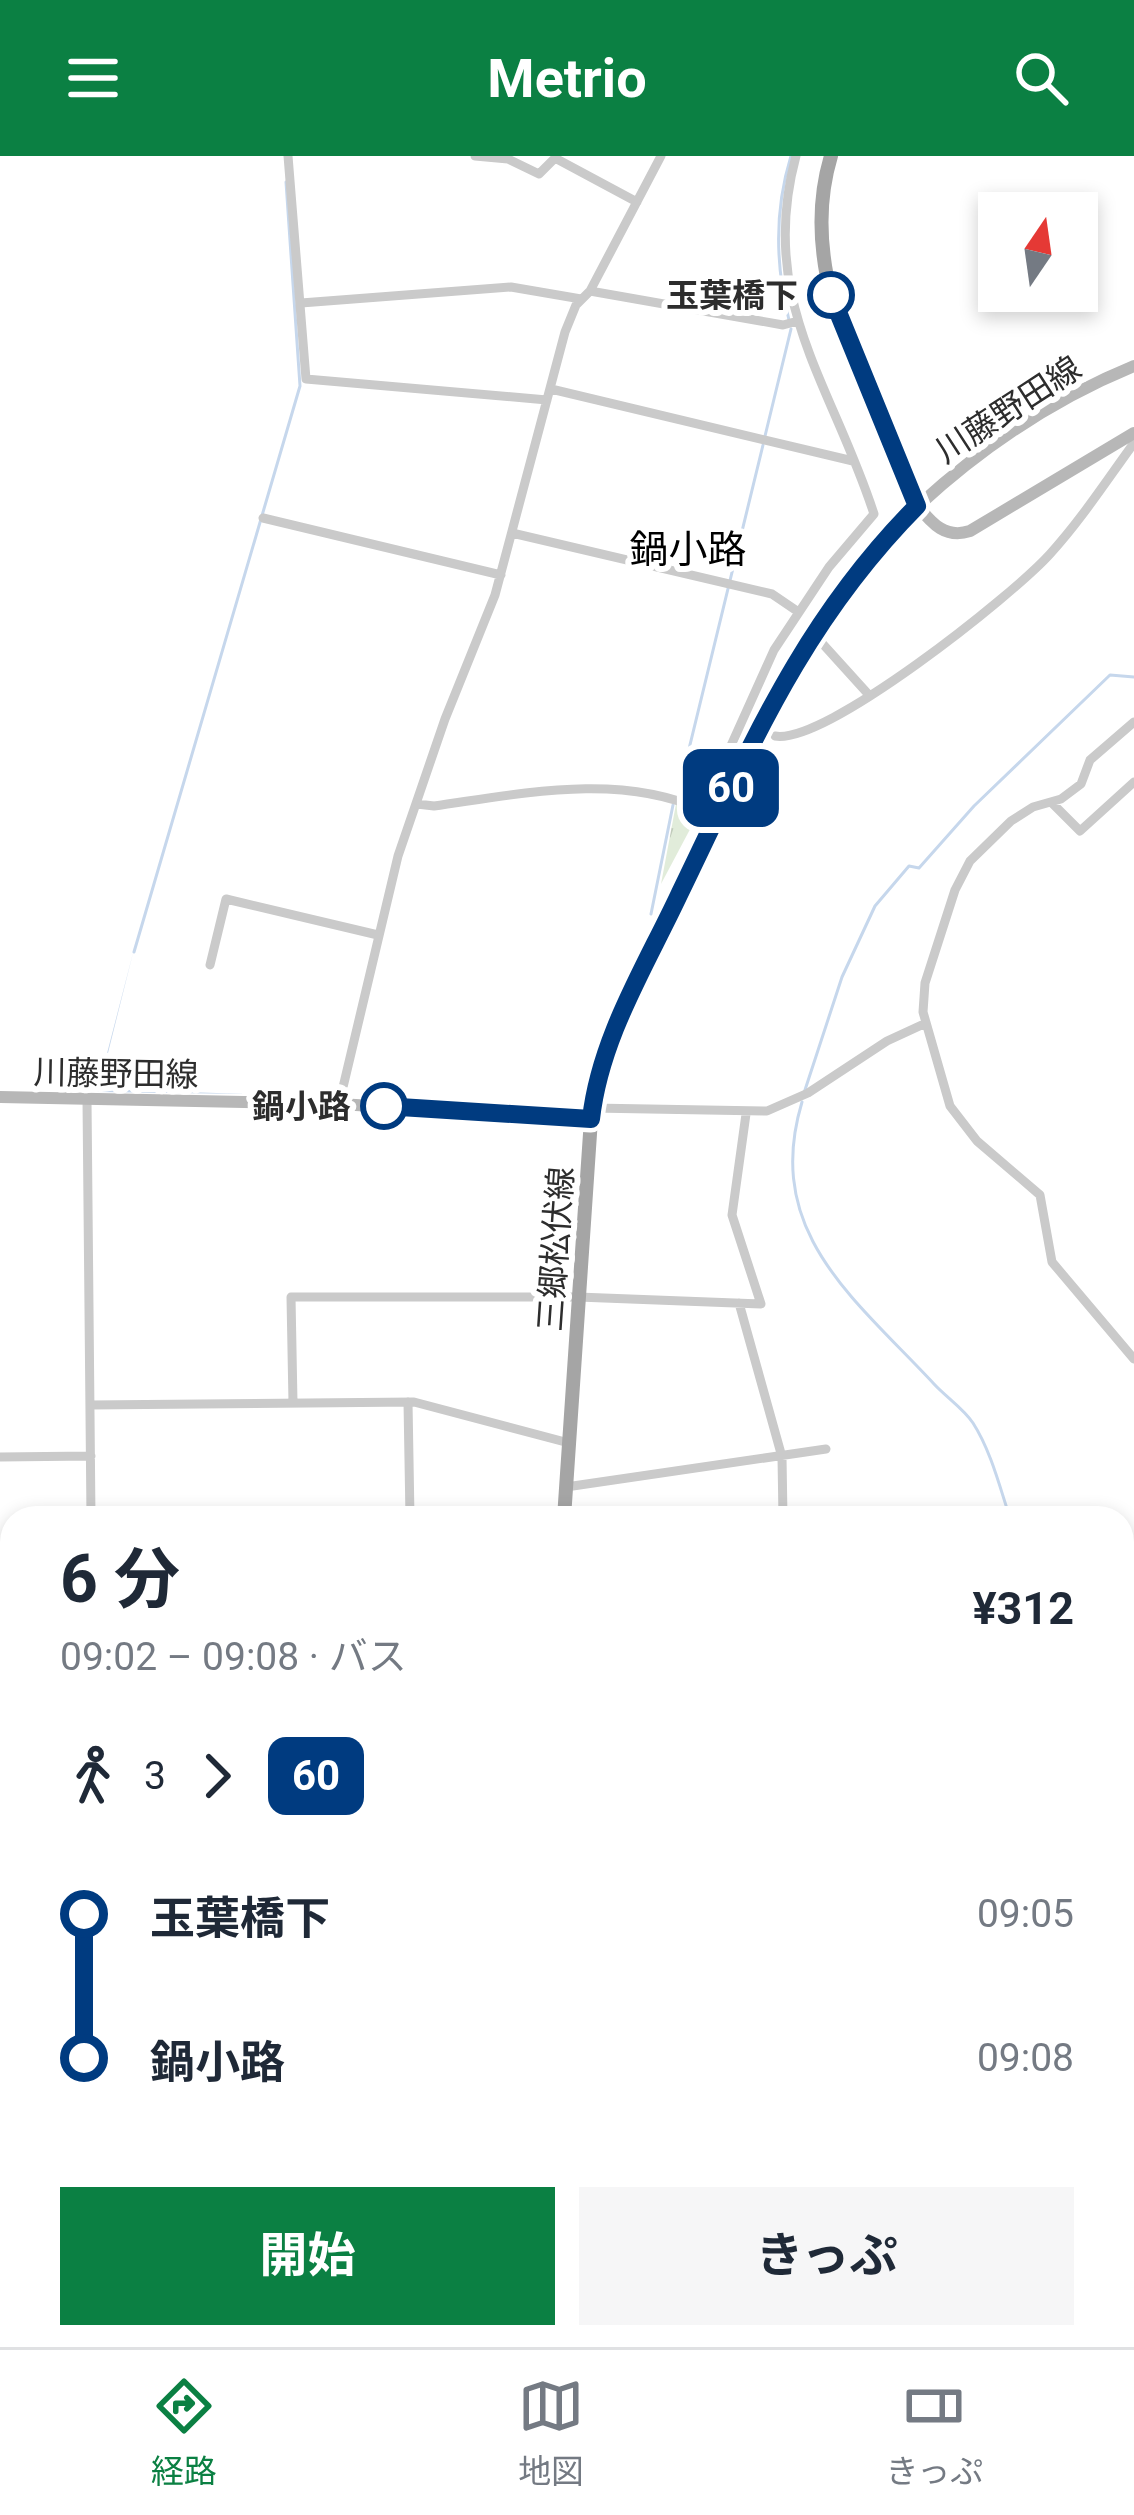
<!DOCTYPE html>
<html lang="ja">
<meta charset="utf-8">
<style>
body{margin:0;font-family:Roboto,"Noto Sans JP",sans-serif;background:#f6f6f7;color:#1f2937;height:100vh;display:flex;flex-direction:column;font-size:45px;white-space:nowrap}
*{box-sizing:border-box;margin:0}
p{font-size:39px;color:#747a83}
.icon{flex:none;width:66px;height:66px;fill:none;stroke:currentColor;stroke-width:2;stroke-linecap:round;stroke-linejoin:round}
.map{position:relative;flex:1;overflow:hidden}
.sheet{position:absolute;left:0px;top:1350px;width:1134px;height:843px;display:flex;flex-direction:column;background:#fff;border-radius:36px 36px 0 0;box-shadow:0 6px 18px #0003}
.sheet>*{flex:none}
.badge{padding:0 24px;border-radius:18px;font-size:42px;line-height:78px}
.needle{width:78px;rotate:13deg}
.fabs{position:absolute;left:978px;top:36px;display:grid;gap:24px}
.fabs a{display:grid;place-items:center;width:120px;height:120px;border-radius:0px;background:#fff;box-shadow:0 6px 18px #0003;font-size:60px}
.map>.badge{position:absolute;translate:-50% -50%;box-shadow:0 0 0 6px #fff}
.legs{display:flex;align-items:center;gap:18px;height:132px;padding:0 60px;font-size:39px}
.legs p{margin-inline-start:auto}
.summary{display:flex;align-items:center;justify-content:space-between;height:204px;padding:0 60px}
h1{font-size:66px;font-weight:700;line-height:90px}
.cta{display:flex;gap:24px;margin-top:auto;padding:24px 60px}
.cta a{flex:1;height:138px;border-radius:0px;background:#0b8043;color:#fff;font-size:48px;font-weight:700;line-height:138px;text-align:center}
.cta a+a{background:#f6f6f7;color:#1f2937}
ul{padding:0 60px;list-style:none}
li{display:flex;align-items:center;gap:42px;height:144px;font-size:45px}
li i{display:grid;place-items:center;width:18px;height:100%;margin:0 15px;background:currentColor}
li i::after{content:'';width:30px;height:30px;margin:-15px;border:9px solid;border-radius:50%;background:#fff}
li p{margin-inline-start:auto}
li:first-child i{background:linear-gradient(#0000 50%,currentColor 0)}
li:last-child i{background:linear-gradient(currentColor 50%,#0000 0)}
header{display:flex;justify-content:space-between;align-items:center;height:156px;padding:0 60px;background:#0b8043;color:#fff;font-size:54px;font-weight:700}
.dock{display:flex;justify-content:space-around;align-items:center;height:168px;border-top:3px solid #e0e1e3;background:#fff;font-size:33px;color:#747a83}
.dock a{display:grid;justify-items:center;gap:6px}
.dock .current{color:#0b8043}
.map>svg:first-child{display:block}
.park{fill:url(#park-tufts)}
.water{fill:#c6d7ec}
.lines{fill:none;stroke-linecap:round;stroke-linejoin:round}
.stream{stroke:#c6d7ec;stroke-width:3}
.street{stroke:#cacaca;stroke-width:9}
.secondary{stroke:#b7b7b7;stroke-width:12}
.primary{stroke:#a5a5a5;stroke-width:14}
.line-1-casing{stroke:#fff;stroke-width:27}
.line-1{stroke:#003b80;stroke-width:18}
.stop-1-dot{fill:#fff;stroke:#003b80;stroke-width:6}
.labels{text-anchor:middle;stroke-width:12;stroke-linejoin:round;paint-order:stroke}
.stop-label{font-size:33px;font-weight:bold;fill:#2d2d2d;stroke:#fff;text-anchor:end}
.street-label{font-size:33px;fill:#2d2d2d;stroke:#fff}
.quarter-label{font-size:39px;fill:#000;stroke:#fff}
</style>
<header><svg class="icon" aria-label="menu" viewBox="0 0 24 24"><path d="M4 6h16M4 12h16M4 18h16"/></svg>Metrio<svg class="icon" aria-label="search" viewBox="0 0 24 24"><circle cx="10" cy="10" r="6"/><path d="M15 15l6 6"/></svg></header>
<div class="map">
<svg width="1134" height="2191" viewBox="0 0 1134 2191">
<defs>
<pattern id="park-tufts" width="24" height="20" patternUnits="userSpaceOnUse" patternTransform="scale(3)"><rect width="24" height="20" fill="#e1ecda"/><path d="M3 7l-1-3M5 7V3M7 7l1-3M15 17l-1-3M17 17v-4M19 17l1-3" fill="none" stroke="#c1cbbb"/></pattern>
</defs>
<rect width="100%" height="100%" fill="#fff"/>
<!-- park -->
<path class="park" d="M 676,648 L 693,655 L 696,662 L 661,728 Z"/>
<!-- water -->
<path class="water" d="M 134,793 L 99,933 L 246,938 L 97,936 Z"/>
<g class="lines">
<!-- stream -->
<path class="stream" d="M 789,164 C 775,108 774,55 791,0
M 765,280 L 791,173
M 679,634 L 763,289
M 651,758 L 673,649
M 134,796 L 300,230 L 286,26
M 804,937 L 842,821 L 875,750 L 909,710 L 919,712 L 974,650 L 1110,519 L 1134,521
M 802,946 C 763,1076 854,1142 934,1228 C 946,1241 964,1253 973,1267 C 991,1295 1000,1332 1010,1362
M 839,2181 L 845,2191"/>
<!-- street -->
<path class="street" d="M 288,0 L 306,223 L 547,244
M 475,0 L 508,3 L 539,18 L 555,2 L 637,46
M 590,135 L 783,169 L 798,165
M 301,147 L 511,131 L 581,143
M 551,233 L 853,305
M 263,362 L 501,419
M 512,377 L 772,438 L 797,455
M 821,486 L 869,539
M 1134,566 L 1090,604 L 1081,628 L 1061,643 L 1033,651 L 1011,665 L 970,705 L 955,734 L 925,827 L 923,856 L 950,950 L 977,985 L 1040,1039 L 1052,1106 L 1134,1203
M 775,580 C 825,589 1013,439 1050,398 C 1081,364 1107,324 1134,287
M 1051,646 L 1080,675 L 1134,626
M 417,648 L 434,650 C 520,638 619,616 702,654 L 774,494 L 829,411 L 874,358 C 832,228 757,144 796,0
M 210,809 L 226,743 L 378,779
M 87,944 L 91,1362
M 339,948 L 398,700 L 445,563 L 495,439 L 565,176 L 576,149 L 590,135 L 661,0
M 592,952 L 767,955 L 808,937 L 887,885 L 926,867
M 739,1147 L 782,1301 L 783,1362
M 408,1246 L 410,1362
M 293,1247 L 291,1141 L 578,1141 L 761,1148 L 732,1059 L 746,958
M 90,1249 L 414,1246 L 569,1287
M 0,1301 L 91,1300
M 566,1331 L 826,1293
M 1122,1441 L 1134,1441
M 0,1455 L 12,1455
M 1122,1711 L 1134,1697
M 1122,1760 L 1125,1764
M 0,1763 L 12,1763
M 1122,2082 L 1134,2080
M 1062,2181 L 1070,2191
M 219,2191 L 222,2181
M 454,2191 L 476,2181
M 634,2191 L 646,2181"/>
<!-- secondary -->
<path class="secondary" d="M 1134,210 C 1053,243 982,291 918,350 C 932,368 946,383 970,375 L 1134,277
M 0,941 L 339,948 L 591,963"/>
<!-- primary -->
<path class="primary" d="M 564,1362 L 591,963 L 607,888 L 794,506 L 849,425 L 918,350 C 872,241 794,122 831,0
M 579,2181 L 589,2191"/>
</g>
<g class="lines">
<!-- line-1 casing -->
<g class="line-1-casing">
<path id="line-1" d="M 384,950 L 591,963 C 600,883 644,813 678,741 C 749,595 800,468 917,350 L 831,139"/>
</g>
<!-- line-1 -->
<use href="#line-1" class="line-1"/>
</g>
<!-- markers -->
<g class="stop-1-dot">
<circle cx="831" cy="139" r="21"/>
<circle cx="384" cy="950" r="21"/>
</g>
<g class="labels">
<!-- stop labels -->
<g class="stop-label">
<text x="798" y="151">玉葉橋下</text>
<text x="351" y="962">鍋小路</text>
</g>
<!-- street labels -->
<g class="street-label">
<text transform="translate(1008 253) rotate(-33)" y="12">川藤野田線</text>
<text transform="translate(116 917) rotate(1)" y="12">川藤野田線</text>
<text transform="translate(555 1093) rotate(-86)" y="12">三郷松伏線</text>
</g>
<!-- quarter labels -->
<g class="quarter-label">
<text x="688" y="407">鍋小路</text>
</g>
</g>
</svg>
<div class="fabs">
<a><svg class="needle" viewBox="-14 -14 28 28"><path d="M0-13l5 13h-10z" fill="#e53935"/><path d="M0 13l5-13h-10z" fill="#747a83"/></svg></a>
</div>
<b class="badge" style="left:731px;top:632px;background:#003b80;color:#fff">60</b>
<section class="sheet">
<div class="summary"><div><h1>6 分</h1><p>09:02 – 09:08 · バス</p></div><b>¥312</b></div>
<div class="legs"><svg class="icon" aria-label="walk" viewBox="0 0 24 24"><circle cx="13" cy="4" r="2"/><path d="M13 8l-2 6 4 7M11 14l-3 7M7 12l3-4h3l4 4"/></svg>3<svg class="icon" aria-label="forward" viewBox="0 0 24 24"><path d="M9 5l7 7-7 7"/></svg><b class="badge" style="background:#003b80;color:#fff">60</b></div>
<ul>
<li><i style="color:#003b80"></i><b>玉葉橋下</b><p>09:05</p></li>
<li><i style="color:#003b80"></i><b>鍋小路</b><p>09:08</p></li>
</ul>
<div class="cta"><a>開始</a><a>きっぷ</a></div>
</section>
</div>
<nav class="dock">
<a class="current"><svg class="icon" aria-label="directions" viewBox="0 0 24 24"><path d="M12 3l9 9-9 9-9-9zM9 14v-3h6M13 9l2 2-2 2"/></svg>経路</a>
<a><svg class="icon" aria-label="map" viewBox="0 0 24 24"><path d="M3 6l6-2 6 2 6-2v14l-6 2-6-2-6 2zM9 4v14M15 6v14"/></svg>地図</a>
<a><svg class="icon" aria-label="tickets" viewBox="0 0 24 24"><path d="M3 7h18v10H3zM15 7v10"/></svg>きっぷ</a>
</nav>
